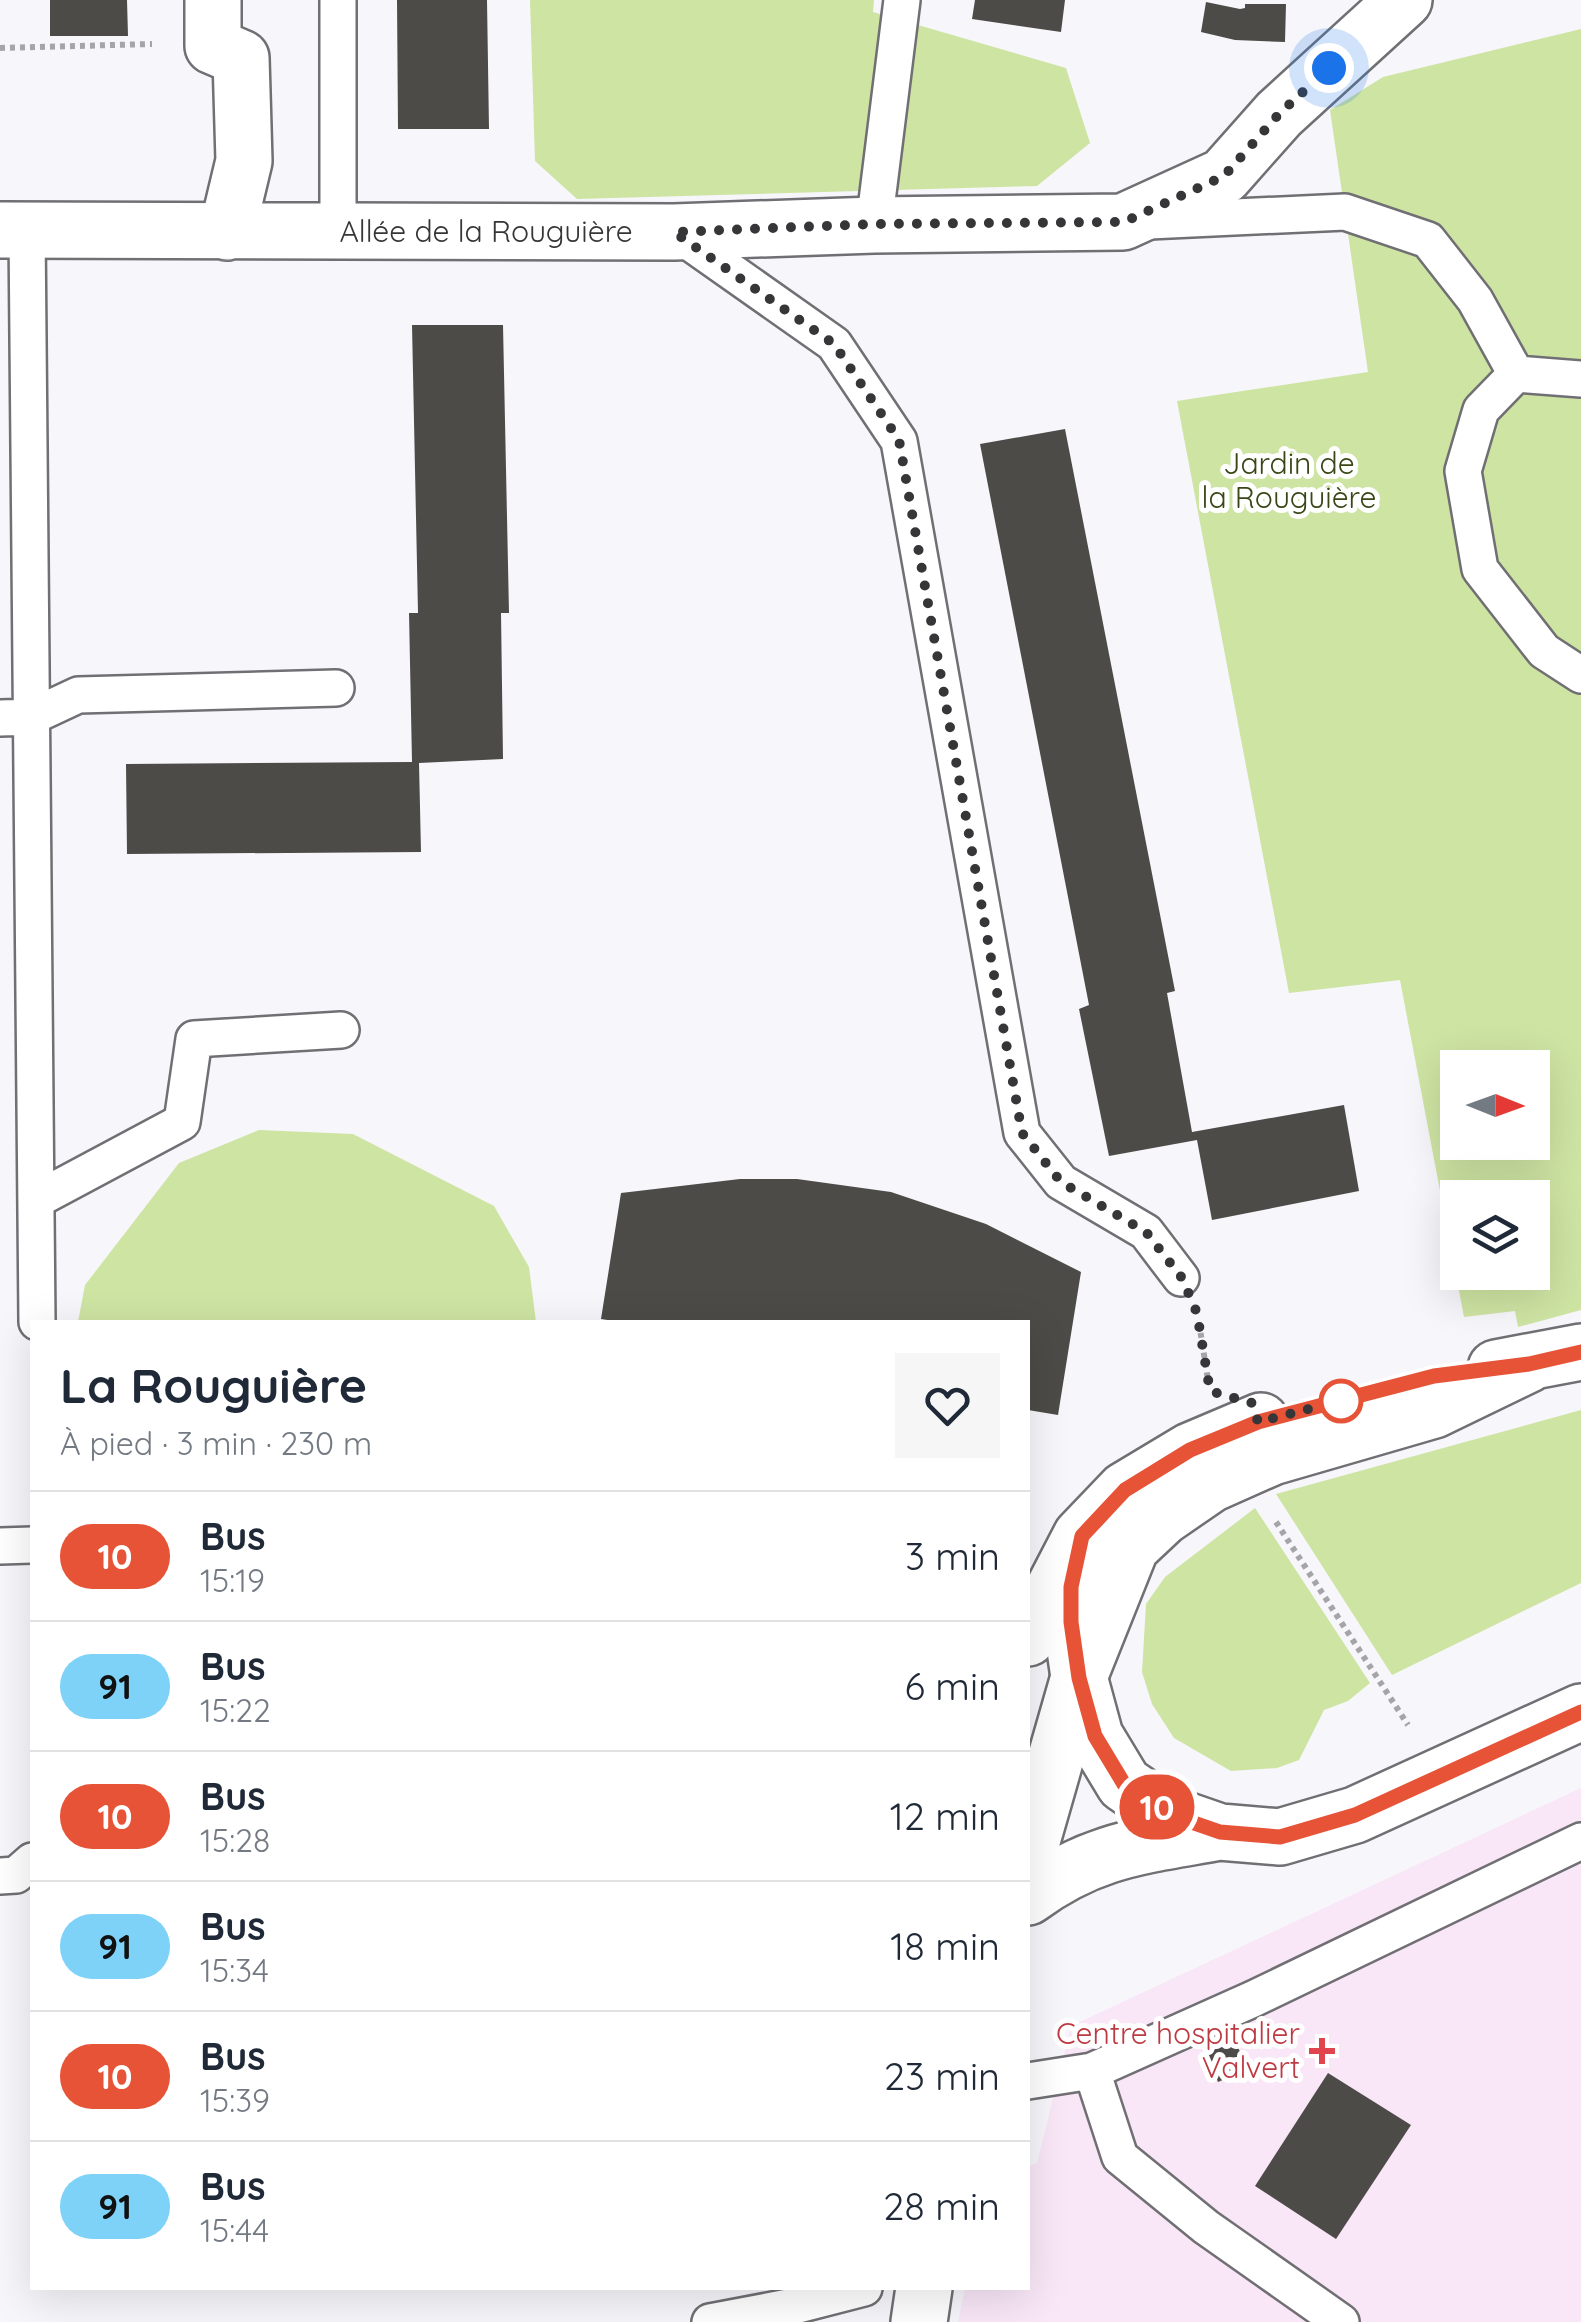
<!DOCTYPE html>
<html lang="fr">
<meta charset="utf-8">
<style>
body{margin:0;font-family:Quicksand,sans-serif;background:#f6f6f7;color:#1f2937;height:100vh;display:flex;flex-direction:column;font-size:38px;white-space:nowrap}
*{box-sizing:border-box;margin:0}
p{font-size:32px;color:#747a83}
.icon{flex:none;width:55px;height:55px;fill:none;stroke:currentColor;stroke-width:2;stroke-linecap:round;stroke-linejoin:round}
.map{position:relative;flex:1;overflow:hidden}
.panel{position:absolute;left:30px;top:1320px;width:1000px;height:970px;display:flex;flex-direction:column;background:#fff;border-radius:0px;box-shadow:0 10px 40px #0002}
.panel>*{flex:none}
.badge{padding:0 20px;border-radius:32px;font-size:35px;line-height:65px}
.needle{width:65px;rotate:91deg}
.controls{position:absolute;left:1440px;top:1050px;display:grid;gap:20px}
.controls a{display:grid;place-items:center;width:110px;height:110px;border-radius:0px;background:#fff;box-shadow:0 10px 40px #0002;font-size:50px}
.you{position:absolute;width:50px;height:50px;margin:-25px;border:8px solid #fff;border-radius:50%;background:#1a73e8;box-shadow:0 0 0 15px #1a73e833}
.map>.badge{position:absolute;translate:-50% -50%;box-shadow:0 0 0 5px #fff}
.round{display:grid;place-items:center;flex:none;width:105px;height:105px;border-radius:0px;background:#f6f6f7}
.head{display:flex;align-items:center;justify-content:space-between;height:170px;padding:0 30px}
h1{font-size:48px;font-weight:800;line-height:75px}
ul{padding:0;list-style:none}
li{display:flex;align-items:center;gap:30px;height:130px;padding:0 30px;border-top:2px solid #e0e1e3}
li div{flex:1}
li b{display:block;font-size:38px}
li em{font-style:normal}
li .badge{min-width:110px;font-weight:700;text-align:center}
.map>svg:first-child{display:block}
.medical{fill:#f9e7f8}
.green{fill:#cee4a3;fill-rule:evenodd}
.building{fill:#4d4b47}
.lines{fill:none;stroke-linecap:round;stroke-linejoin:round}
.service-casing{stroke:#706f73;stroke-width:40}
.minor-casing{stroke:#706f73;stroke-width:60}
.tertiary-casing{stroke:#706f73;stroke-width:60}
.path{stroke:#a5a5a8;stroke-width:6;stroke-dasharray:5 5;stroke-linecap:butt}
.service{stroke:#fff;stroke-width:35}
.minor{stroke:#fff;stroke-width:55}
.tertiary{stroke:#fff;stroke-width:55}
.line-casing{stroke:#fff;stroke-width:22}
.line{stroke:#e75337;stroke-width:15}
.walk{stroke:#363638;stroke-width:10;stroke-dasharray:0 18}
.stop-dot{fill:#fff;stroke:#e75337;stroke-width:5}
.health-dot{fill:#e0444e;stroke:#fff;stroke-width:4}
.labels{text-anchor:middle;stroke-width:10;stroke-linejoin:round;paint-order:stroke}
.street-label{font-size:30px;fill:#363638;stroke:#fff}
.park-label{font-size:30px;fill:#394717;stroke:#fff}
.health-label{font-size:30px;fill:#be3a42;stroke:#fff;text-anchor:end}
</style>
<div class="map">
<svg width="1581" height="2322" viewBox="0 0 1581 2322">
<rect width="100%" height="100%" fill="#f7f6fb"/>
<!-- medical -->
<path class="medical" d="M 1581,1788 L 1581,2322 L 958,2322 L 965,2288 L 1028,2288 L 1028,2166 L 1037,2163 L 1071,2026 Z"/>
<!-- green -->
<path class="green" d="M 530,0 L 874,0 L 873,12 L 1066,68 L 1090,143 L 1037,186 L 577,199 L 535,161 Z
M 1581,29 L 1581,1310 L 1518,1327 L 1515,1311 L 1464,1317 L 1400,980 L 1289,993 L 1177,401 L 1368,372 L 1330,110 L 1383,77 ZM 1458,1068 L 1532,1068 L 1532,1142 L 1458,1142 ZM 1458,1198 L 1532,1198 L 1532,1272 L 1458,1272 Z
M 259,1130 L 353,1134 L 494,1206 L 529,1267 L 536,1322 L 78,1322 L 85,1285 L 179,1163 Z
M 1581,1410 L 1581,1583 L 1392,1675 L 1276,1494 Z
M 1255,1508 L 1370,1683 L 1348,1701 L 1324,1710 L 1299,1760 L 1277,1768 L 1231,1771 L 1205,1756 L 1174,1738 L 1152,1704 L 1142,1672 L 1146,1604 L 1165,1577 Z"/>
<!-- building -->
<path class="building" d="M 50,0 L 127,0 L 128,36 L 50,36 Z
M 397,0 L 487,0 L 489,129 L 398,129 Z
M 975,0 L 1065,0 L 1061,32 L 972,19 Z
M 1206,2 L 1240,9 L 1245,8 L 1245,4 L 1286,4 L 1285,42 L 1235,40 L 1201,32 Z
M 412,325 L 503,325 L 509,613 L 501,613 L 503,759 L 419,763 L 421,852 L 127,854 L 126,764 L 412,762 L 409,613 L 418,613 Z
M 1065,429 L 1175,991 L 1167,993 L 1192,1132 L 1344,1105 L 1359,1191 L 1212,1220 L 1197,1140 L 1109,1156 L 1079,1009 L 1089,1005 L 980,444 Z
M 740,1179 L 797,1179 L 891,1192 L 986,1224 L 1081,1272 L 1058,1415 L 1028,1410 L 1028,1322 L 620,1322 L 601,1319 L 621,1193 Z
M 1235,2041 L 1248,2069 L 1218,2082 L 1206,2053 Z
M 1328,2073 L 1411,2125 L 1336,2239 L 1255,2186 Z"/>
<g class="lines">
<!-- service casing -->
<g class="service-casing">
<path id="service" d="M 338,0 L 338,232
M 1149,221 L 1345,212 L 1428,240 L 1475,300 L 1516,374 L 1581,379
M 874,225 L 902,0
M 27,229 L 37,1322
M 675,232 L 834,344 L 899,441 L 1022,1133 L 1061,1182 L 1146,1232 L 1181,1278
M 1516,374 L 1481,410 L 1463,471 L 1480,569 L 1544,651 L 1581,675
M 0,718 L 31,717 L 78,695 L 336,688
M 36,1200 L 182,1122 L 194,1039 L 341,1030
M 0,1546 L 32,1545
M 0,1876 L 16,1875 L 32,1861
M 1092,2071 L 1120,2157 L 1206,2227 L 1341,2322
M 1028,2081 L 1092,2071 L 1253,1999 L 1581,1841
M 710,2322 L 794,2306 L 864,2288"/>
</g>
<!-- minor casing -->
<g class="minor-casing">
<path id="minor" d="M 213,0 L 213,46 L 241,58 L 244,161 L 227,232
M 0,230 L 674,232 L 874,225 L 1123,222 L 1224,176 L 1279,114 L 1404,0
M 1081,1539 L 1071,1587 L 1071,1622 L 1079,1677 L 1095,1736 L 1124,1784 L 1168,1814 L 1220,1832 L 1280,1837 L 1355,1815 L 1581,1712
M 1028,1897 C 1093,1849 1143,1846 1220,1832"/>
</g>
<!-- tertiary casing -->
<g class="tertiary-casing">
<path id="tertiary" d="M 1496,1368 L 1581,1352
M 1028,1638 L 1081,1536 L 1125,1490 L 1190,1451 L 1261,1421
M 1028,1855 L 1079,1677 L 1131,1547 L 1163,1517 L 1211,1484 L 1272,1457 L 1434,1410 L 1529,1364
M 919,2322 L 924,2288"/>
</g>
<!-- path -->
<path class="path" d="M 0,48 L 152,44
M 1199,1323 L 1208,1380
M 1276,1522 L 1408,1725"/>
<!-- service -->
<use href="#service" class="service"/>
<!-- minor -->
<use href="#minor" class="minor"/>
<!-- tertiary -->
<use href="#tertiary" class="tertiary"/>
</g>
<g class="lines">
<!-- line casing -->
<g class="line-casing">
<path id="line" d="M 1581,1352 L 1529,1364 L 1434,1376 L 1258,1422 L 1190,1450 L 1125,1490 L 1082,1536 L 1071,1587 L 1071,1622 L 1079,1678 L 1095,1736 L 1124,1784 L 1168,1814 L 1220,1832 L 1280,1837 L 1355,1815 L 1581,1712"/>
</g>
<!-- line -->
<use href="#line" class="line"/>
<!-- walk -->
<path class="walk" d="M 1329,68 L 1279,114 L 1224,176 L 1124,222 L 874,224 L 674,232 L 834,344 L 899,440 L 1022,1133 L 1061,1182 L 1146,1232 L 1182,1278 L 1197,1313 L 1210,1391 L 1252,1403 L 1258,1422 L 1356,1397 L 1341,1401"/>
</g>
<!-- markers -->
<circle class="stop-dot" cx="1341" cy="1401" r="20"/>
<path class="health-dot" d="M1317 2036h10v10h10v10h-10v10h-10v-10h-10v-10h10z"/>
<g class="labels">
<!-- street labels -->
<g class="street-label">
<text x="486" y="242">Allée de la Rouguière</text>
</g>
<!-- park labels -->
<g class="park-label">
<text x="1289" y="474">Jardin de<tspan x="1289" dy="34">la Rouguière</tspan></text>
</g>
<!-- health labels -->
<g class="health-label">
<text x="1300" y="2044">Centre hospitalier<tspan x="1300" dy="34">Valvert</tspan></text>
</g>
</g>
</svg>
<div class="controls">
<a><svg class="needle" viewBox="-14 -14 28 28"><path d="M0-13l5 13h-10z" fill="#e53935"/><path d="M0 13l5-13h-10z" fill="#747a83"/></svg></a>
<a><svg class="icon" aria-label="layers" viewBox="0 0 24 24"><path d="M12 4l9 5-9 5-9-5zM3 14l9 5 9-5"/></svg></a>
</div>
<div class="you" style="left:1329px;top:68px"></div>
<b class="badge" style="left:1157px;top:1807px;background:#e75337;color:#fff">10</b>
<section class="panel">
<div class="head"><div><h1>La Rouguière</h1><p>À pied · 3 min · 230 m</p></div><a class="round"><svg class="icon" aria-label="heart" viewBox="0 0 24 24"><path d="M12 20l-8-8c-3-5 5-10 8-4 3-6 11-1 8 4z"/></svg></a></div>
<ul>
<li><span class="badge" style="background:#e75337;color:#fff">10</span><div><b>Bus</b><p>15:19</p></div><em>3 min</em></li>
<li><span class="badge" style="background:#7ed2f7;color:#111">91</span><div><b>Bus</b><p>15:22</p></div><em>6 min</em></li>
<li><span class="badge" style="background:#e75337;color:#fff">10</span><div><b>Bus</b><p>15:28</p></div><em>12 min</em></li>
<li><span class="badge" style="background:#7ed2f7;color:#111">91</span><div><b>Bus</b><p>15:34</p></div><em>18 min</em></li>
<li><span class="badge" style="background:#e75337;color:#fff">10</span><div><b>Bus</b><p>15:39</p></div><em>23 min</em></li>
<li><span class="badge" style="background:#7ed2f7;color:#111">91</span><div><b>Bus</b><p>15:44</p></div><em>28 min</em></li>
</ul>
</section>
</div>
